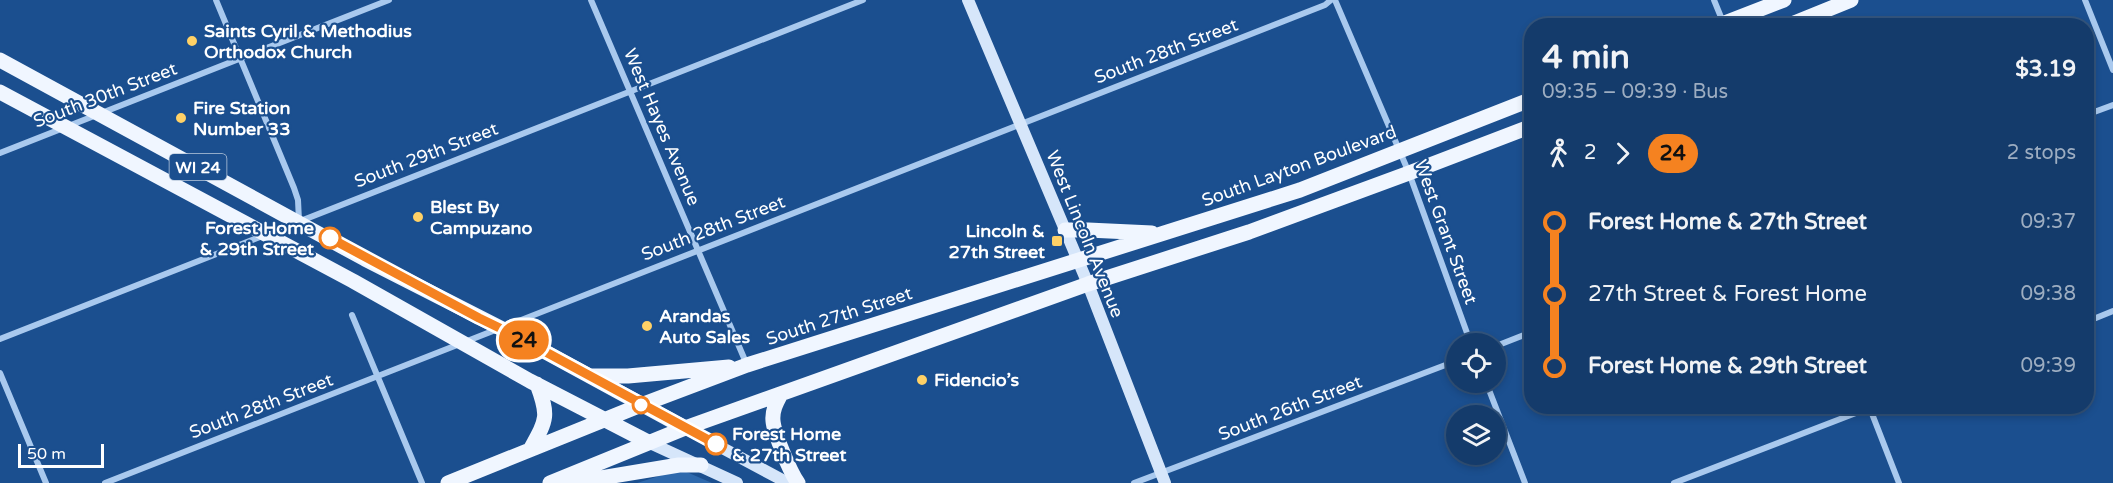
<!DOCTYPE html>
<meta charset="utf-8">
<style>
body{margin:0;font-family:"Varela Round",sans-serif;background:#214673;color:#f1f3f6;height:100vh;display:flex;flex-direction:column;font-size:22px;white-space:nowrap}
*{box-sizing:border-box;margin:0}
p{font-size:20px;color:#9dadc1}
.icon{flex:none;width:33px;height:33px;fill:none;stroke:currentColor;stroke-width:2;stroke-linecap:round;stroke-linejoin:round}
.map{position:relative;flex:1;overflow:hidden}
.side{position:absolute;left:1524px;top:18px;width:570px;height:396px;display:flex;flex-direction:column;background:#143b6b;border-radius:24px;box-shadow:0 3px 9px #0003,0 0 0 2px #33557e}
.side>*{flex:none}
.badge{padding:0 12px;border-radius:20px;font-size:21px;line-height:39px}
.fabs{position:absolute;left:1446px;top:333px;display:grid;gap:12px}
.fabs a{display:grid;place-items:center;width:60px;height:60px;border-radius:50%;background:#143b6b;box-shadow:0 3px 9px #0003,0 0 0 2px #33557e;font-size:30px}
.scale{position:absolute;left:18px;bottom:15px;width:86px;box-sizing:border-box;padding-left:6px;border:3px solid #fff;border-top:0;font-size:16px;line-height:21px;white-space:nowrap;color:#fff;-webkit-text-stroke:4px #1b4f8f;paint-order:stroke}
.map>.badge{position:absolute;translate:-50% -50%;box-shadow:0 0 0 3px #fff}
.legs{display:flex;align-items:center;gap:9px;height:66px;padding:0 18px;font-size:20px}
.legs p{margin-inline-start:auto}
.overview{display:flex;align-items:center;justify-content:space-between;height:102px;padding:0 18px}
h1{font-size:33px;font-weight:700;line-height:45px}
ul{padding:0 18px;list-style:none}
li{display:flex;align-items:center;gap:21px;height:72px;font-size:22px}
li i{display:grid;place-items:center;width:9px;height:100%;margin:0 8px;background:currentColor}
li i::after{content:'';width:15px;height:15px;margin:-8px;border:4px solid;border-radius:50%;background:#143b6b}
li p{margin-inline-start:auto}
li:first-child i{background:linear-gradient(#0000 50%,currentColor 0)}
li:last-child i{background:linear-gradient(currentColor 50%,#0000 0)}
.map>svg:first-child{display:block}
.green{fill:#2e69ad}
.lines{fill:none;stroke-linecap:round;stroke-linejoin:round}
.street{stroke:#a9c9ee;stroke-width:6}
.secondary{stroke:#d6e6fa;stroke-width:12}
.primary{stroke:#f0f6ff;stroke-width:15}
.line-1-casing{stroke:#fff;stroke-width:14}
.line-1{stroke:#f58220;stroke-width:9}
.poi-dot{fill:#ffd166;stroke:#1b4f8f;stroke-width:2}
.stop-1-dot{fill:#fff;stroke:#f58220;stroke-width:3}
.labels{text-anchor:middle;stroke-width:4.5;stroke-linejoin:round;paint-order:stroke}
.shield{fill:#1b4f8f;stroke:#bbcadd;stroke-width:1.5}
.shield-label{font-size:16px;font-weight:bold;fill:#fff}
.poi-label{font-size:18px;font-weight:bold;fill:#fff;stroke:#1b4f8f;text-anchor:start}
.street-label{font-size:18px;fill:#fff;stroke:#1b4f8f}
.stop-label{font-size:18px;font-weight:bold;fill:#fff;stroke:#1b4f8f;text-anchor:end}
</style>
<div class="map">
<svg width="2113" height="483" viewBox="0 0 2113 483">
<rect width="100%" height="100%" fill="#1b4f8f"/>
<!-- green -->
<path class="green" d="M 682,470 L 712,483 L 637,483 L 675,471 Z"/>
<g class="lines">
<!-- street -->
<path class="street" d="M 216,0 L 294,188 L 298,200 L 299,221
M 591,0 L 747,365
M 1335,0 L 1409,173 L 1471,344
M 1714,0 L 1723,22
M 2085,0 L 2113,70
M 2086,115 L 2113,105
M 0,153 L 389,0
M 352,315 L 422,483
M 2086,322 L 2113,311
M 0,339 L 863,0
M 1496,346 L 1532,332
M 0,373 L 46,483
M 1486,382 L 1525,483
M 1869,406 L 1899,483
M 105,483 L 1325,5 L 1331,0
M 1134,483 L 1456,361
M 1674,483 L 1874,406"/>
<!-- secondary -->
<path class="secondary" d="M 968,0 L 1088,284 L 1165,483
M 685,428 L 788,483
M 648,442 L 737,483"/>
<!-- primary -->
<path class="primary" d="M 1717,26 L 1784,0
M 1787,26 L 1851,0
M 0,60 L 365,259 L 518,337 L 685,428
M 0,92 L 353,281 L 530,381 L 648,442
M 1065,230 L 1088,230 L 1152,233
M 591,376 L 628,376 L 729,367
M 781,394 C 776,403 772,411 773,421 C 774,433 790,472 798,483
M 531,448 C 547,419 549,416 537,384
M 448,483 L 641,405 L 747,365 L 1300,190 L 1532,99
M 550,483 L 685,428 L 1088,284 L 1249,232 L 1409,173 L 1532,126
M 571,483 L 679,465 L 701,465"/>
</g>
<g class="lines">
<!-- line-1 casing -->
<g class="line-1-casing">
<path id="line-1" d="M 330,238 L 479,318 L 518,337 L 716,444"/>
</g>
<!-- line-1 -->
<use href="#line-1" class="line-1"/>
</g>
<!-- markers -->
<g class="poi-dot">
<circle cx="192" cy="41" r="6"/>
<circle cx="181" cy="118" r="6"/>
<circle cx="418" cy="217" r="6"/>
<rect x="1051" y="235" width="12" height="12" rx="3"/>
<circle cx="647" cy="326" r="6"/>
<circle cx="922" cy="380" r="6"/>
</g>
<g class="stop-1-dot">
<circle cx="330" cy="238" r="10"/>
<circle cx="641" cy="405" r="8"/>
<circle cx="716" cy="444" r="10"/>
</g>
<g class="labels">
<!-- shield labels -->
<rect class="shield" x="169.5" y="154" width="57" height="26" rx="4.5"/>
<g class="shield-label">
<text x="198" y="173">WI 24</text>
</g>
<!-- poi labels -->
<g class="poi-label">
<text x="204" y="37">Saints Cyril &amp; Methodius<tspan x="204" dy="21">Orthodox Church</tspan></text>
<text x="193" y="114">Fire Station<tspan x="193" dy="21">Number 33</tspan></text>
<text x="430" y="213">Blest By<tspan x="430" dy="21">Campuzano</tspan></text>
<text x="1045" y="237" text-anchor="end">Lincoln &amp;<tspan x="1045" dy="21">27th Street</tspan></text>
<text x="659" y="322">Arandas<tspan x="659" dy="21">Auto Sales</tspan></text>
<text x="934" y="386">Fidencio’s</text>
</g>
<!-- street labels -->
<g class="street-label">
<text transform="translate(1166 51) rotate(-21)" y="6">South 28th Street</text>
<text transform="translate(105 95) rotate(-21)" y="6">South 30th Street</text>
<text transform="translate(662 127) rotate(67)" y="6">West Hayes Avenue</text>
<text transform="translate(426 155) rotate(-21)" y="6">South 29th Street</text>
<text transform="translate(1299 166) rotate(-20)" y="6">South Layton Boulevard</text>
<text transform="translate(713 228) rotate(-21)" y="6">South 28th Street</text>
<text transform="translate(1446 232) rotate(70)" y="6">West Grant Street</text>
<text transform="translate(1085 234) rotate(68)" y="6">West Lincoln Avenue</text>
<text transform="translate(839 316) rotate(-18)" y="6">South 27th Street</text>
<text transform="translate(261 406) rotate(-21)" y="6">South 28th Street</text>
<text transform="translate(1290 408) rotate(-21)" y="6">South 26th Street</text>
</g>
<!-- stop labels -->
<g class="stop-label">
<text x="314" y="234">Forest Home<tspan x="314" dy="21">&amp; 29th Street</tspan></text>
<text x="732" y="440" text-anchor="start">Forest Home<tspan x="732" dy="21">&amp; 27th Street</tspan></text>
</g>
</g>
</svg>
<div class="fabs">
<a><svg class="icon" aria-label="locate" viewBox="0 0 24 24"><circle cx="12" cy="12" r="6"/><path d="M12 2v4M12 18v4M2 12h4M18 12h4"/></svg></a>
<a><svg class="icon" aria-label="layers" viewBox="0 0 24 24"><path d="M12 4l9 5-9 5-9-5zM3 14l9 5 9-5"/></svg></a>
</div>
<div class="scale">50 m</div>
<b class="badge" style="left:524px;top:340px;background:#f58220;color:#111">24</b>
<section class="side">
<div class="overview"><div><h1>4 min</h1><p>09:35 – 09:39 · Bus</p></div><b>$3.19</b></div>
<div class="legs"><svg class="icon" aria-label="walk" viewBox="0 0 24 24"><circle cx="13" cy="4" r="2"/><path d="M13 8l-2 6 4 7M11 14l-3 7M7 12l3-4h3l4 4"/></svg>2<svg class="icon" aria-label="forward" viewBox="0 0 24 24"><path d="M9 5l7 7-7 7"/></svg><b class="badge" style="background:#f58220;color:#111">24</b><p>2 stops</p></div>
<ul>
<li><i style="color:#f58220"></i><b>Forest Home &amp; 27th Street</b><p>09:37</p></li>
<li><i style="color:#f58220"></i><span>27th Street &amp; Forest Home</span><p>09:38</p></li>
<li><i style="color:#f58220"></i><b>Forest Home &amp; 29th Street</b><p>09:39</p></li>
</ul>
</section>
</div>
